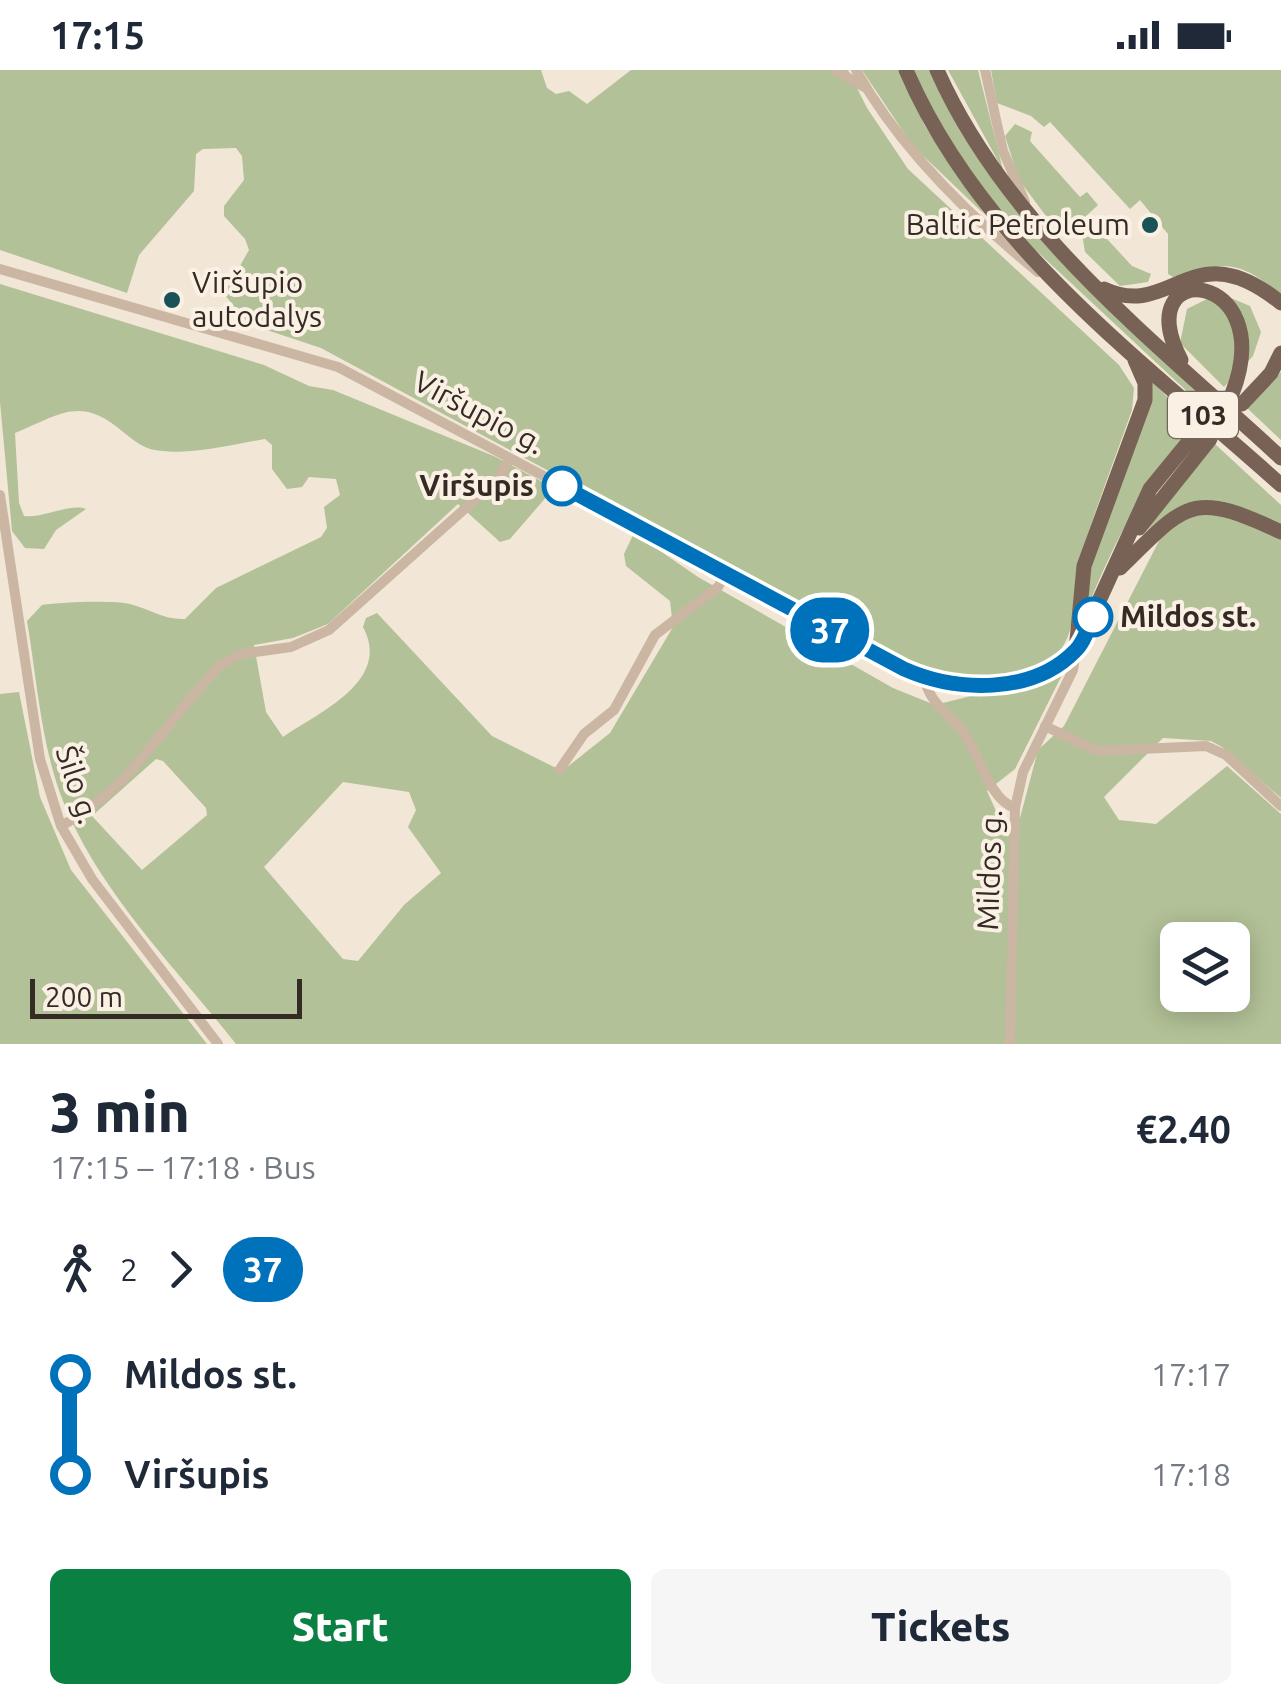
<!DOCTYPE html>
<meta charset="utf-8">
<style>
body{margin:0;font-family:Ubuntu,sans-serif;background:#f6f6f7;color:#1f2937;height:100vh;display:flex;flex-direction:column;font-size:38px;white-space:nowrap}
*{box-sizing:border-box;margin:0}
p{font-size:32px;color:#747a83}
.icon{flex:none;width:55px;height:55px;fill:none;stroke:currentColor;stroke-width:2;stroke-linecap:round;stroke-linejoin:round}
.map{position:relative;height:974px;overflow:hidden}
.sheet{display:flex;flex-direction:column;background:#fff;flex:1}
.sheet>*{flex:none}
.badge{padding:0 20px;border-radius:32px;font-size:35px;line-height:65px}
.buttons{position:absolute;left:1160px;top:852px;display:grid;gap:20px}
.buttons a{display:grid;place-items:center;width:90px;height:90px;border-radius:15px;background:#fff;box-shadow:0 5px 25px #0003;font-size:50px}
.scale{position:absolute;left:30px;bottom:25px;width:272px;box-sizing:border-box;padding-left:10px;border:5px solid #352b25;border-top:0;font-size:28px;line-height:35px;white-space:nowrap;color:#352b25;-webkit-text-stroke:8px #faf0e4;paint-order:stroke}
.map>.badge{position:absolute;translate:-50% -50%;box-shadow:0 0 0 5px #fff}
.legs{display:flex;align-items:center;gap:15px;height:110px;padding:0 50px;font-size:32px}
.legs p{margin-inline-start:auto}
.summary{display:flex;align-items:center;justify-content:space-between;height:170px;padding:0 50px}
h1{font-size:55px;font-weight:800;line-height:75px}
.action{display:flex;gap:20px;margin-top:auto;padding:20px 50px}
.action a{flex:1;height:115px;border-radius:15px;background:#0b8043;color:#fff;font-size:40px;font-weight:800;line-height:115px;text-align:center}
.action a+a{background:#f6f6f7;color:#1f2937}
ul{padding:0 50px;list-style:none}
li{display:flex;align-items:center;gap:35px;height:100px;font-size:38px}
li i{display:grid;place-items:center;width:15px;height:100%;margin:0 12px;background:currentColor}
li i::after{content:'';width:25px;height:25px;margin:-12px;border:8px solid;border-radius:50%;background:#fff}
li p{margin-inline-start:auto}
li:first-child i{background:linear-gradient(#0000 50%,currentColor 0)}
li:last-child i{background:linear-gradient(currentColor 50%,#0000 0)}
.status{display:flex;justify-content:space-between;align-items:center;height:70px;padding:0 50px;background:#fff;direction:ltr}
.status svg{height:28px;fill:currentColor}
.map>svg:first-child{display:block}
.green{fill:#b2c197;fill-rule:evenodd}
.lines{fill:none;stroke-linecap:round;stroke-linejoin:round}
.minor{stroke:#cab6a3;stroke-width:10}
.primary{stroke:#786256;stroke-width:15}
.line-1-casing{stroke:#fff;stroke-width:22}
.line-1{stroke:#0072bc;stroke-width:15}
.poi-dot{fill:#195358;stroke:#faf0e4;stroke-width:4}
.stop-1-dot{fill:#fff;stroke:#0072bc;stroke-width:5}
.labels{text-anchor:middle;stroke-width:8;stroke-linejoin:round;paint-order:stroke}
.shield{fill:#faf0e4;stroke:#70665e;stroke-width:2.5}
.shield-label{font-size:28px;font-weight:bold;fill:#352b25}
.poi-label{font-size:30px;fill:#352b25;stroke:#faf0e4;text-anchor:end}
.street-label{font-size:30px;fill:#352b25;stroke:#faf0e4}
.stop-label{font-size:30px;font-weight:bold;fill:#352b25;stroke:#faf0e4;text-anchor:end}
</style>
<div class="status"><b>17:15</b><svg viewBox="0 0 49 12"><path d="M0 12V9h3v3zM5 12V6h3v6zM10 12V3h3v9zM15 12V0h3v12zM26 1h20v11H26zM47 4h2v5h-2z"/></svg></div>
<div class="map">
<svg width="1281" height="974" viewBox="0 0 1281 974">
<rect width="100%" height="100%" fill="#f2e6d7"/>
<!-- green -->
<path class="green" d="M 0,0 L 541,0 L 547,18 L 556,24 L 569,21 L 587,34 L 631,0 L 848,0 L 867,38 L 908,99 L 1119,295 L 1134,318 L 1132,340 C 1114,391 1094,442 1079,493 C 1072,519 1078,553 1063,576 C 1032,625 940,606 897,589 L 321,278 L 249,254 L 224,224 L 249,180 L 245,169 L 224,146 L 224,136 L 244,110 L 242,86 L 236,78 L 203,79 L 196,84 L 194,121 L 139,185 L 127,223 L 0,180 Z
M 862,0 L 898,0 L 925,56 L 984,144 L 913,76 Z
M 912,0 L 930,0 L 986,97 L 1197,321 L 1192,326 L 1012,158 L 954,80 Z
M 948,0 L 978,0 L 1003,100 Z
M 991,0 L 1281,0 L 1281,225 C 1237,188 1226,192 1173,207 L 1168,204 L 1168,164 L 1140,130 L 1130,139 L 1050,52 L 1044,57 L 1031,46 L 997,33 Z
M 1015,54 L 1032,62 L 1030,71 L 1080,127 L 1087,122 L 1098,135 L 1073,158 L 1052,154 L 1019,110 L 1005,66 Z
M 1096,157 L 1132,196 L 1151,204 L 1148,212 L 1120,216 L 1085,182 L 1082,164 Z
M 0,214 L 264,295 L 309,316 L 333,320 L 496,387 L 554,418 L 510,469 L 500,472 L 458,434 L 328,554 L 293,568 L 254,575 L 266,642 L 283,667 C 320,642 392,611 363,557 L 366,548 L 377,543 L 492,666 L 554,697 L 566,698 L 610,663 L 673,557 L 670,531 L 626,496 L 624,484 L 634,463 L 698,507 L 893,618 L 935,635 L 1063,603 L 1015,699 L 987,721 L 1001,752 L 1020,748 L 1038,680 L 1064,656 L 1160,469 C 1198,423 1232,450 1281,467 L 1281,728 L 1222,677 L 1211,671 L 1163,668 L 1104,727 L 1119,750 L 1156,754 L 1227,696 L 1281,744 L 1281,974 L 236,974 C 176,898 99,822 63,731 C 41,675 37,610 27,551 L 42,535 C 61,532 113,530 130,534 C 149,539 164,550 185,549 L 216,518 L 321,467 L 327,458 L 324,437 L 340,425 L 336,409 L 309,407 L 302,417 L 287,419 L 272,399 L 272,375 L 265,369 C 230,375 191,386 155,380 C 142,378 132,369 122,361 C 80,325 59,345 15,363 L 19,433 L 24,446 C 45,448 70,433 86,439 L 56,460 L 44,479 L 25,478 L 12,461 L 0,332 ZM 156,689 L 163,691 L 206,738 L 207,745 L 142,800 L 92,746 ZM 343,712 L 409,722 L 416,740 L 408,757 L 441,803 L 404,835 L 358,891 L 343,889 L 264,797 ZM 1178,870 L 1232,870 L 1232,925 L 1178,925 Z
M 1219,223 L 1250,236 L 1261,262 L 1253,286 L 1224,317 L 1180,273 L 1187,239 Z
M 1281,302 L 1281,370 L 1247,338 Z
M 1149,308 L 1193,354 C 1142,416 1110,479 1081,554 L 1085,511 Z
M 1215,374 L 1281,435 L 1281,458 L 1220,434 L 1141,470 L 1169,428 Z
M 19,622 L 40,727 L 71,800 L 207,974 L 0,974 L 0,624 Z"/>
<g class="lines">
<!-- minor -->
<path class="minor" d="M 835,0 L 864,17
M 856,0 C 900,79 969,146 1038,202
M 985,0 L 1003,81 L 1025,132
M 0,199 L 338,297 L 925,608 C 979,623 1030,614 1076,581
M 0,425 L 40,689 L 61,756 L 92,809 L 218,974
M 925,608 C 927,632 953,646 966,666 C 980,687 990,730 1015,738
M 1045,656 L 1097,681 L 1206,676 L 1226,685 L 1281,736
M 560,699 L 584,664 L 614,640 L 655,565 L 718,517 L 726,504
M 61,756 C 132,720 167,647 222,594 L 240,584 L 291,577 L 329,560 L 497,410 L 510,389
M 1010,974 L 1015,738 L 1023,702 L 1073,600 L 1076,582"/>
<!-- primary -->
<path class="primary" d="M 906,0 C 981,175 1143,291 1281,415
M 937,0 C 1007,159 1157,273 1281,388
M 1104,219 C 1172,251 1192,160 1281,233
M 1181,290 C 1126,186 1281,198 1232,324
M 1242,334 L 1271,303 L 1281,283
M 1139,458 L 1210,369
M 1120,498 C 1187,433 1190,419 1281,462
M 1078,577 L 1150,419 L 1199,359
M 1076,581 L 1084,496 L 1145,330 L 1145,313 L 1135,290"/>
</g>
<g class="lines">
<!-- line-1 casing -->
<g class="line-1-casing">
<path id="line-1" d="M 562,416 L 904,599 C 956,622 1032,625 1075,581 C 1084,573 1088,558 1093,547"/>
</g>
<!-- line-1 -->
<use href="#line-1" class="line-1"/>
</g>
<!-- markers -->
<g class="poi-dot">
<circle cx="1150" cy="155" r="10"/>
<circle cx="172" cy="230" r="10"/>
</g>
<g class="stop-1-dot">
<circle cx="562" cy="416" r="18"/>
<circle cx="1093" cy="547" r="18"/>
</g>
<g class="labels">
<!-- shield labels -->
<rect class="shield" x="1168" y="322" width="70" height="46" rx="8"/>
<g class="shield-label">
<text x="1203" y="355">103</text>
</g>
<!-- poi labels -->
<g class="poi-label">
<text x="1130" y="165">Baltic Petroleum</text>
<text x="192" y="223" text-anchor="start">Viršupio<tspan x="192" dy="34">autodalys</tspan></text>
</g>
<!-- street labels -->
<g class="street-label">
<text transform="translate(479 343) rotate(28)" y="10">Viršupio g.</text>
<text transform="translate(77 715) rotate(72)" y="10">Šilo g.</text>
<text transform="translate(990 800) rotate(-88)" y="10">Mildos g.</text>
</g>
<!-- stop labels -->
<g class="stop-label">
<text x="534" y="426">Viršupis</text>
<text x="1120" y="557" text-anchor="start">Mildos st.</text>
</g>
</g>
</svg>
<div class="buttons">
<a><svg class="icon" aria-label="layers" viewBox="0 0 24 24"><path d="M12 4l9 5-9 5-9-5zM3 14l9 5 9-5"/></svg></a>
</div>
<div class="scale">200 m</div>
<b class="badge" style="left:830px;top:560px;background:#0072bc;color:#fff">37</b>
</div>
<section class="sheet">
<div class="summary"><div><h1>3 min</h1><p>17:15 – 17:18 · Bus</p></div><b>€2.40</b></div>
<div class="legs"><svg class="icon" aria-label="walk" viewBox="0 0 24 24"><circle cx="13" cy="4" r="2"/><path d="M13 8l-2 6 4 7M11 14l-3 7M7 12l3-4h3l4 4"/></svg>2<svg class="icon" aria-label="forward" viewBox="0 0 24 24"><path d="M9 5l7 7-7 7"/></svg><b class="badge" style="background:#0072bc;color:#fff">37</b></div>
<ul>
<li><i style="color:#0072bc"></i><b>Mildos st.</b><p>17:17</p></li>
<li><i style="color:#0072bc"></i><b>Viršupis</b><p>17:18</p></li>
</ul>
<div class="action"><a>Start</a><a>Tickets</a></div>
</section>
